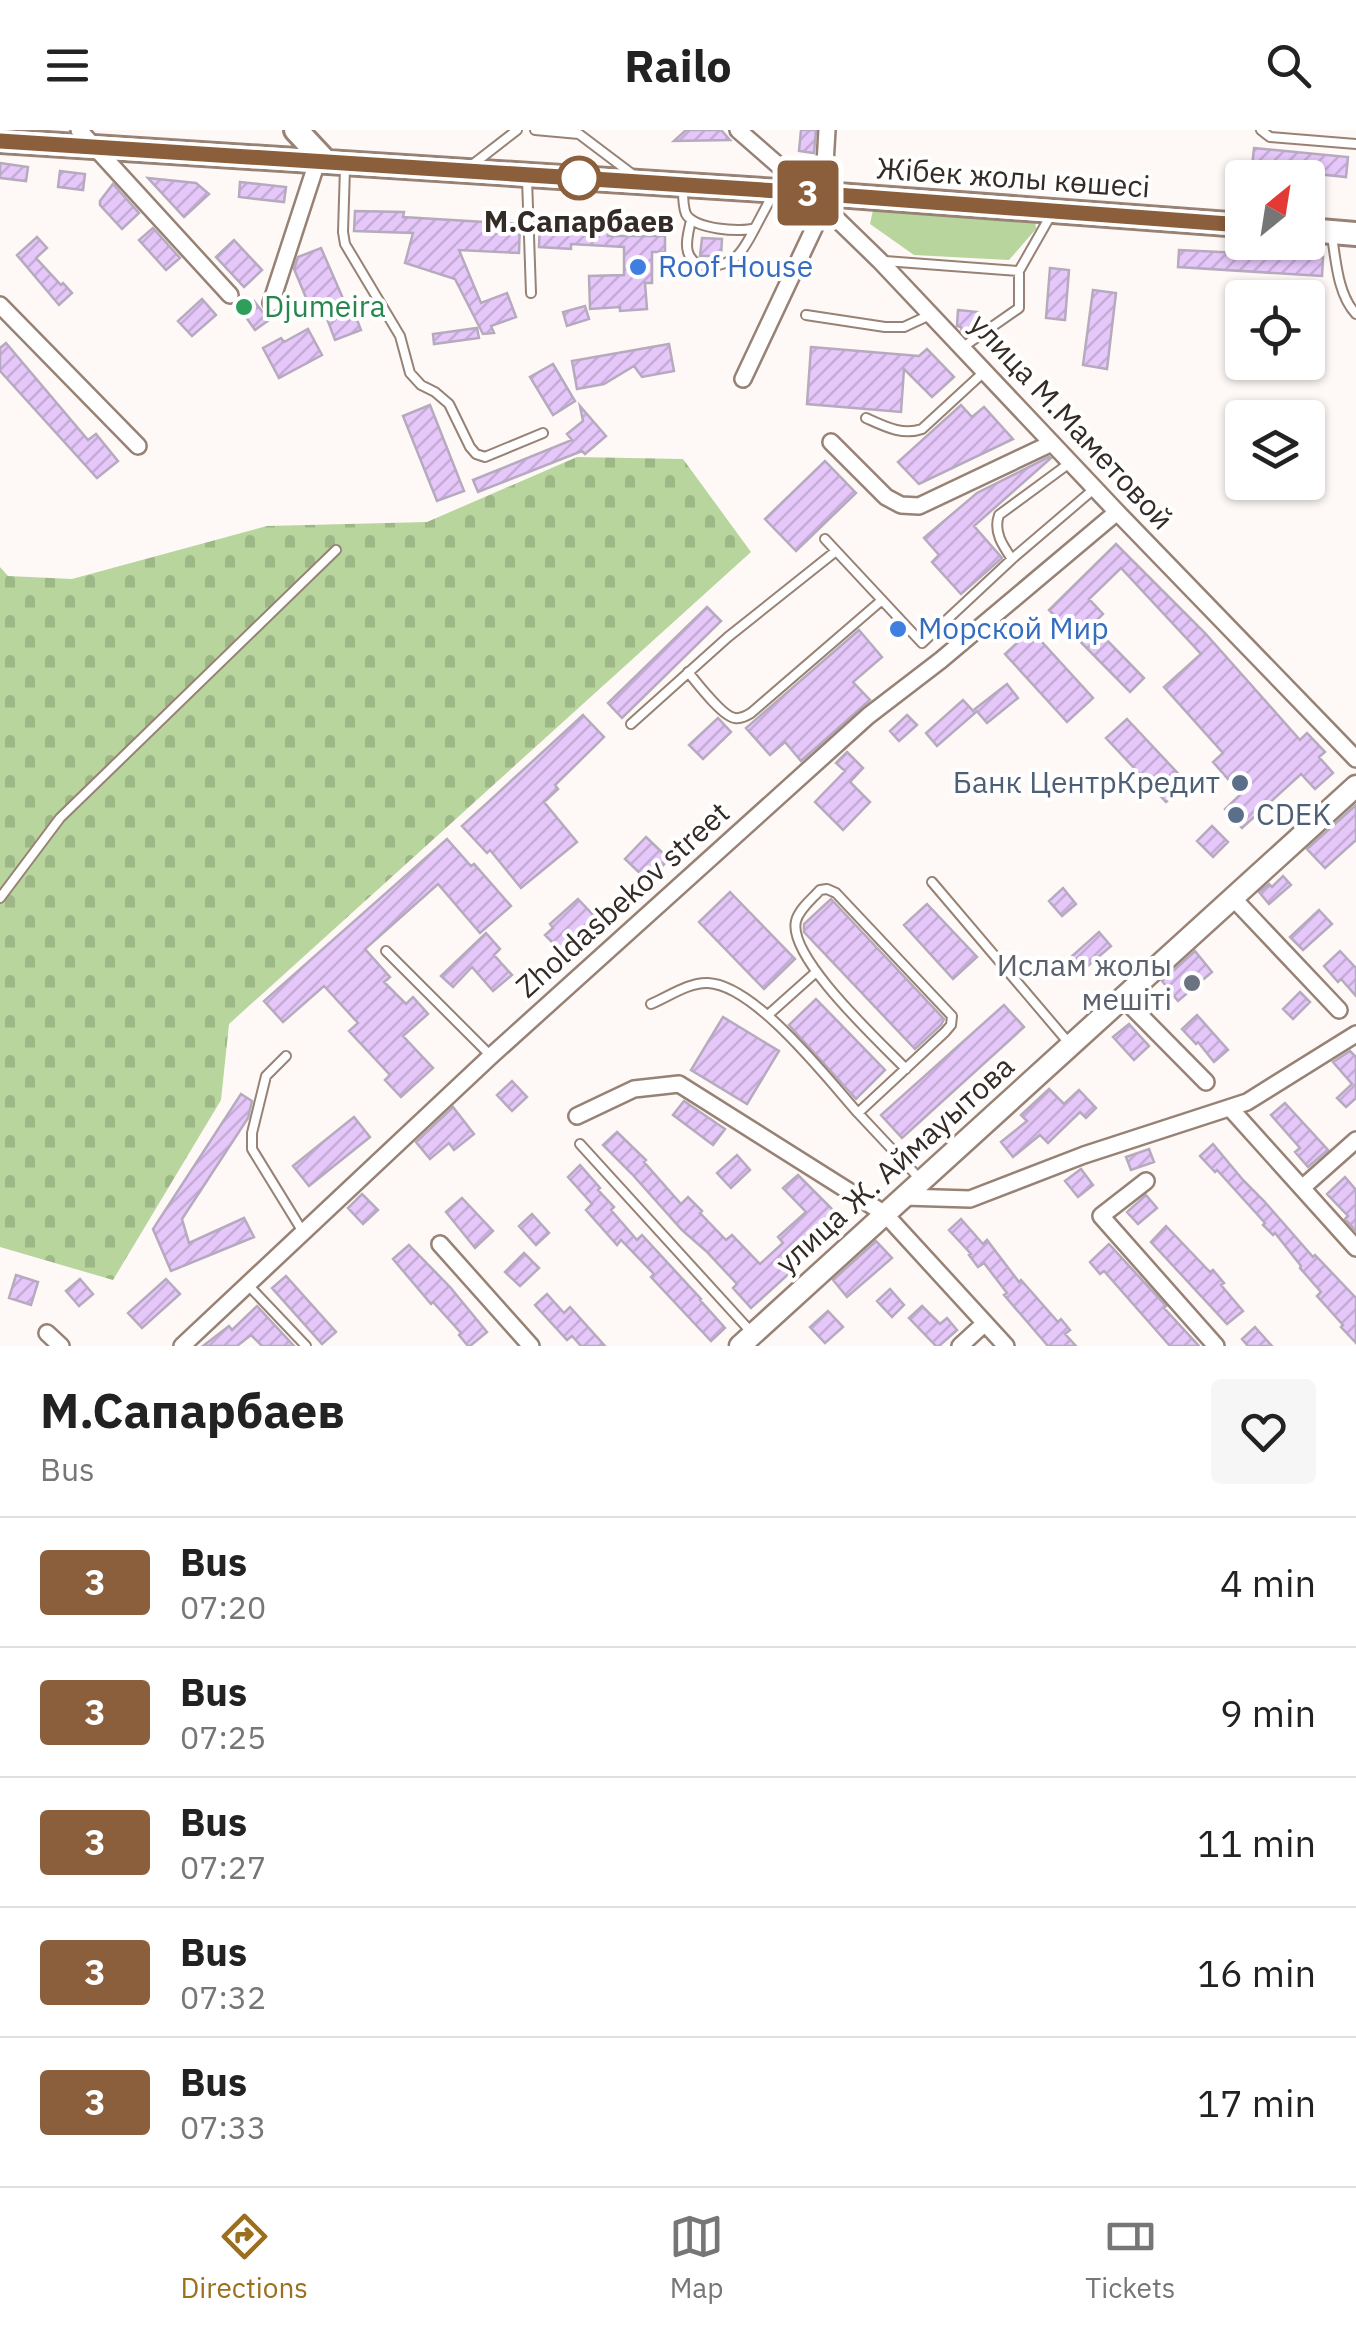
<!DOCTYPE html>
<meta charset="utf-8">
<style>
body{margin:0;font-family:"IBM Plex Sans",sans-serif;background:#f6f6f6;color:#222;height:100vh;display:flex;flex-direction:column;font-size:38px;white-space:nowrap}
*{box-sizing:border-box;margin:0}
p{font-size:32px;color:#767676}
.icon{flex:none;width:55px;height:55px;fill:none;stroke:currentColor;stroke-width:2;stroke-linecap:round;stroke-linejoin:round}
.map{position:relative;height:1216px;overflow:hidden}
.side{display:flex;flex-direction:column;background:#fff;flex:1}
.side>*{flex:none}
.badge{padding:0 20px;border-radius:8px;font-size:35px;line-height:65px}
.needle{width:65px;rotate:30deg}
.tools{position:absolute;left:1225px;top:30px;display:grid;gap:20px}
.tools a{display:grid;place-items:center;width:100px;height:100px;border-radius:10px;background:#fff;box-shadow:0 2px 8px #0004;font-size:50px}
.map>.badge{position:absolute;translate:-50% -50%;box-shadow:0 0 0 5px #fff}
.round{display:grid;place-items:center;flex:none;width:105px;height:105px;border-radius:10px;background:#f6f6f6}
.headline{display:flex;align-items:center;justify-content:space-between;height:170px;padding:0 40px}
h1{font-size:48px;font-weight:700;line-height:75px}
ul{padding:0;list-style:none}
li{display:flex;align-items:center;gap:30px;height:130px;padding:0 40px;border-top:2px solid #e0e0e0}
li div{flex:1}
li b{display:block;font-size:38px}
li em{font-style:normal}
li .badge{min-width:110px;font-weight:700;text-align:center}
header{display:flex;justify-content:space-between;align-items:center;height:130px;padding:0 40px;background:#fff;font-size:45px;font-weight:700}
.dock{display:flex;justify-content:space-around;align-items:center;height:140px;border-top:2px solid #e0e0e0;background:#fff;font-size:28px;color:#767676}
.dock a{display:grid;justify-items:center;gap:5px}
.dock .on{color:#9b6f1e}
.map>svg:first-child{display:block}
.green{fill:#b7d59c}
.cemetery{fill:url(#cemetery-stones)}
.building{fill:url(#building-hatch);stroke:#b6aabf;stroke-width:2.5}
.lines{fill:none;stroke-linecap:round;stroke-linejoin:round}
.service-casing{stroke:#978275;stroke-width:12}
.minor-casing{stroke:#978275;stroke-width:20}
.tertiary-casing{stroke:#978275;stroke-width:25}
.secondary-casing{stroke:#978275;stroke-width:28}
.service{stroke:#fff;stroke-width:8}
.minor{stroke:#fff;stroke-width:15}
.tertiary{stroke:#fff;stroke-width:20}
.secondary{stroke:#fff;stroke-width:22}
.line-casing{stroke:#fff;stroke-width:22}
.line{stroke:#8b5e3c;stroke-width:15}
.stop-dot{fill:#fff;stroke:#8b5e3c;stroke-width:5}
.shop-dot{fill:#3f7fe0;stroke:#fff;stroke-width:4}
.leisure-dot{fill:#2e9e5b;stroke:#fff;stroke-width:4}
.service-dot{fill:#5c6f8a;stroke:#fff;stroke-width:4}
.worship-dot{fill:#6b7280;stroke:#fff;stroke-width:4}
.labels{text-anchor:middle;stroke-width:8;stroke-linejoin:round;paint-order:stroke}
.street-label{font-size:30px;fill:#342b26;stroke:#fff}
.stop-label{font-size:30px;font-weight:bold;fill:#342b26;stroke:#fff}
.shop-label{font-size:30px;fill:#366cbe;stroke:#fff;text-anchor:start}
.leisure-label{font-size:30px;fill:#27864d;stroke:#fff;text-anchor:start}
.service-label{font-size:30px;fill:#4e5e75;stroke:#fff;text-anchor:end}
.worship-label{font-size:30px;fill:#5b616d;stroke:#fff;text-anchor:end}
</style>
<header><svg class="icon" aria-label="menu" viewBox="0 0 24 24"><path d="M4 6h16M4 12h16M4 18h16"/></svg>Railo<svg class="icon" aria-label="search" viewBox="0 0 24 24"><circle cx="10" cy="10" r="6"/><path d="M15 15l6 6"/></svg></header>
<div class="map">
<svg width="1356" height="1216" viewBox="0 0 1356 1216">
<defs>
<pattern id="cemetery-stones" width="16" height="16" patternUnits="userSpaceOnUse" patternTransform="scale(2.5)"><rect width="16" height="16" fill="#b7d59c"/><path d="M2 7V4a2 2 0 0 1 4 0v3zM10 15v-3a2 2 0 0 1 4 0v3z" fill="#9eb786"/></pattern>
<pattern id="building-hatch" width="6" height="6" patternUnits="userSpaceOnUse" patternTransform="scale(2.5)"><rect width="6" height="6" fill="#e5c7fa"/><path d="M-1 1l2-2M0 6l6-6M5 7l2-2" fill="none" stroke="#c5abd6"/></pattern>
</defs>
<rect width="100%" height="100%" fill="#fef9f6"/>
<!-- green -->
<path class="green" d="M 873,80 L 1035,89 L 1036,99 L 1009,130 L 914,125 L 870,94 Z"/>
<!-- cemetery -->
<path class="cemetery" d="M 577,327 L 683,329 L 751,422 L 229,894 L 221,970 L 113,1150 L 0,1117 L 0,437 L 8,446 L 72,449 L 267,396 L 427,392 Z"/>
<!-- building -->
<path class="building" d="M 686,0 L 721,0 L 730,10 L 674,11 Z
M 801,0 L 816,0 L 814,23 L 799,21 Z
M 1254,18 L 1348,27 L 1346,47 L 1252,37 Z
M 0,33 L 28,37 L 26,51 L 0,48 Z
M 60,41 L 85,44 L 83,60 L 58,57 Z
M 148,48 L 196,53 L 209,64 L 184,87 Z
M 240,52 L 286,57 L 284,72 L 239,67 Z
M 113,54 L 139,83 L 122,99 L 100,75 L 100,71 Z
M 355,81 L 404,82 L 403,87 L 520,94 L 519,123 L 459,120 L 481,173 L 507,163 L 516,187 L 491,196 L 494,203 L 483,204 L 455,149 L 405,133 L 413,103 L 354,101 Z
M 540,92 L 609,94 L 608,106 L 665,106 L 665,122 L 652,122 L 652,153 L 645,153 L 647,179 L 620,181 L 620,177 L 590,179 L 589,146 L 624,145 L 624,117 L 571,114 L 571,119 L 539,117 Z
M 153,98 L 180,128 L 166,140 L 139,110 Z
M 37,107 L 47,118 L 36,128 L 61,155 L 63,153 L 72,163 L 59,175 L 17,125 Z
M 702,108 L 722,109 L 721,126 L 700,126 Z
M 234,110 L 262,140 L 244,157 L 216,127 Z
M 321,118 L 345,173 L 350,172 L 361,200 L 335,210 L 323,178 L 312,182 L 294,139 L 298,127 Z
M 1179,120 L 1323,127 L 1322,146 L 1178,137 Z
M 1050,138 L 1069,140 L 1065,190 L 1046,188 Z
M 1093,160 L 1116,163 L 1107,239 L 1083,235 Z
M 202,169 L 216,185 L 192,206 L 178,191 Z
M 254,171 L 269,190 L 255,200 L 241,180 Z
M 585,176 L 589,189 L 567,196 L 563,182 Z
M 958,180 L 978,182 L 977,198 L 971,202 L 962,202 L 961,197 L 957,196 Z
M 477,198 L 479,208 L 434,214 L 433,204 Z
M 308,199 L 322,225 L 279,248 L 263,218 L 281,208 L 284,212 Z
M 6,213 L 88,310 L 96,304 L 118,331 L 97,348 L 0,241 L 0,218 Z
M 669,214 L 674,241 L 642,247 L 634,236 L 604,254 L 577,259 L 572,231 Z
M 811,217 L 919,226 L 927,219 L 954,247 L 932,267 L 904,239 L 901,282 L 807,274 Z
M 553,234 L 575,271 L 553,285 L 530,247 Z
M 430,275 L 464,361 L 437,371 L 403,286 Z
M 961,275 L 972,287 L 984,277 L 1013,309 L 919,354 L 898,332 Z
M 580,276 L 606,306 L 585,324 L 582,321 L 478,362 L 473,350 L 572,310 L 567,304 L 583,291 Z
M 1049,327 L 1051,328 L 974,396 L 1002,428 L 961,464 L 932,432 L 939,425 L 924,408 L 977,363 Z
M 825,331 L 856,363 L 796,421 L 765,389 Z
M 1116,414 L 1205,503 L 1300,610 L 1307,603 L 1325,622 L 1319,627 L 1333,643 L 1315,659 L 1301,644 L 1242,698 L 1225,679 L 1241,664 L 1213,632 L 1223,623 L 1164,557 L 1201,524 L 1121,438 L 1089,469 L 1103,484 L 1092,495 L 1144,548 L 1130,562 L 1049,480 Z
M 707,477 L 721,491 L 622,588 L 608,573 Z
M 859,500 L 882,527 L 853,552 L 870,570 L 801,631 L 785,612 L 770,625 L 746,598 Z
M 1031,500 L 1093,568 L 1067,592 L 1005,524 Z
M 1007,554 L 1018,568 L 987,593 L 975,579 Z
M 963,570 L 975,583 L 937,616 L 926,603 Z
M 583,585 L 604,607 L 555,655 L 558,659 L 544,672 L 577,712 L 521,758 L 490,720 L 487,723 L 462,696 Z
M 907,585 L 917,595 L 899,611 L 890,601 Z
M 718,588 L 731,602 L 703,629 L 689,615 Z
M 1127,589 L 1187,653 L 1166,672 L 1106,608 Z
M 847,622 L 863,638 L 850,652 L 870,672 L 843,700 L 815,672 L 845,641 L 836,633 Z
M 1356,675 L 1356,710 L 1325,738 L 1307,719 Z
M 1212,696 L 1228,712 L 1213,727 L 1197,711 Z
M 646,707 L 669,729 L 648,751 L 625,729 Z
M 447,709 L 471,736 L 474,734 L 511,776 L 480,803 L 438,754 L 365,819 L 390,847 L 384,852 L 406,874 L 413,867 L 428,884 L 403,906 L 433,938 L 401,967 L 385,950 L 390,945 L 349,901 L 358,893 L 324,856 L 283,892 L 264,871 Z
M 1283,746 L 1291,755 L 1269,774 L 1259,762 L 1269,754 L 1272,757 Z
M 1063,758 L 1076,774 L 1062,786 L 1049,771 Z
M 730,762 L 795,829 L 764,859 L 699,792 Z
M 578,769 L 596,788 L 561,821 L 545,805 L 553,798 L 550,794 Z
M 831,769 L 944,889 L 941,895 L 915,919 L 804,802 L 804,794 Z
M 927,774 L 977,827 L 953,849 L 904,795 Z
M 1319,780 L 1332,794 L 1303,820 L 1290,807 Z
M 1099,802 L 1111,816 L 1083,840 L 1071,827 Z
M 486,803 L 500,819 L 494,825 L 512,845 L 493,861 L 472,837 L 453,857 L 441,846 Z
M 1195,821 L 1212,842 L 1178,871 L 1162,851 Z
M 1340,821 L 1356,838 L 1356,866 L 1341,849 L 1338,852 L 1324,836 Z
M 1300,862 L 1310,872 L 1293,889 L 1283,879 Z
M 816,869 L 885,940 L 856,969 L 789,895 Z
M 1004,875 L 1024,897 L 902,1008 L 881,985 Z
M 1197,885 L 1228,920 L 1214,932 L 1198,912 L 1196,914 L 1182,899 Z
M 723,887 L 779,921 L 747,974 L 691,940 Z
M 1129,894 L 1149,916 L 1134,930 L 1113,907 Z
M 1350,921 L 1356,927 L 1356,968 L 1346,977 L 1337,968 L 1352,954 L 1333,932 Z
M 512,951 L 527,967 L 512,981 L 497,965 Z
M 1049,959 L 1064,974 L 1079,960 L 1096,978 L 1086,988 L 1080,982 L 1048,1013 L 1040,1005 L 1013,1027 L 1001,1012 L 1027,991 L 1021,985 Z
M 241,964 L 252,971 L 248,988 L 182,1089 L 189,1113 L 244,1088 L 254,1107 L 171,1141 L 153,1099 Z
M 684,971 L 725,999 L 713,1015 L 673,985 Z
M 1285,973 L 1328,1020 L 1308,1037 L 1295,1022 L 1300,1018 L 1271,985 Z
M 453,977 L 474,1004 L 454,1020 L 449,1013 L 430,1029 L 416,1012 Z
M 354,987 L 370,1007 L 309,1056 L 293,1036 Z
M 617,1002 L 646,1030 L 644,1032 L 681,1074 L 688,1067 L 702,1081 L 700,1083 L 726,1110 L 732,1105 L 760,1134 L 783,1113 L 778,1107 L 806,1082 L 783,1058 L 798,1045 L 841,1088 L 790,1134 L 794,1139 L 751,1178 L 733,1158 L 737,1154 L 706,1121 L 682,1100 L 632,1044 L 603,1015 Z
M 1213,1014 L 1243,1050 L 1264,1071 L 1313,1127 L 1315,1125 L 1356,1168 L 1356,1213 L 1341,1197 L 1343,1195 L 1317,1166 L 1321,1162 L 1300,1138 L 1301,1136 L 1275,1103 L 1273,1105 L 1263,1095 L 1265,1093 L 1217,1040 L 1215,1042 L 1200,1026 Z
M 1149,1019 L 1154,1032 L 1131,1040 L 1126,1027 Z
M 737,1025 L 750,1040 L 731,1058 L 717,1043 Z
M 580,1035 L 600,1058 L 598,1060 L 614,1077 L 611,1080 L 637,1110 L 642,1105 L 701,1169 L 700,1170 L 725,1198 L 711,1211 L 651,1147 L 654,1144 L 621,1110 L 617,1115 L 586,1080 L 592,1074 L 568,1047 Z
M 1081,1039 L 1093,1055 L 1078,1067 L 1065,1051 Z
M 1345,1047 L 1356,1060 L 1356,1101 L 1345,1089 L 1348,1086 L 1327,1064 Z
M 362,1064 L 378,1080 L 363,1094 L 348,1078 Z
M 1146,1065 L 1157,1078 L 1138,1094 L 1127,1082 Z
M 462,1068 L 493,1101 L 475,1118 L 446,1082 Z
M 532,1084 L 549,1103 L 536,1115 L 519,1096 Z
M 961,1089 L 983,1114 L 987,1110 L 1019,1152 L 1021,1150 L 1058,1192 L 1061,1189 L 1070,1200 L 1065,1204 L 1076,1216 L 1048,1216 L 1004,1165 L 1007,1163 L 984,1133 L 978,1137 L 969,1125 L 971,1124 L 949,1100 Z
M 1166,1096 L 1210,1142 L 1213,1140 L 1224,1153 L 1221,1155 L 1243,1181 L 1227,1194 L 1151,1112 Z
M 876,1111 L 892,1128 L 847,1167 L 833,1150 Z
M 1109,1114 L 1166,1176 L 1164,1178 L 1199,1216 L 1170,1216 L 1104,1141 L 1100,1144 L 1090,1132 Z
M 409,1115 L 450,1157 L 487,1202 L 470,1216 L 468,1216 L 459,1205 L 461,1203 L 433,1172 L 431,1174 L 393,1129 Z
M 524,1123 L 539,1138 L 520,1156 L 505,1142 Z
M 16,1145 L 38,1152 L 31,1175 L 9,1168 Z
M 286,1146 L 336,1202 L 322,1214 L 272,1158 Z
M 80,1149 L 93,1164 L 79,1176 L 66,1161 Z
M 166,1149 L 180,1164 L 142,1198 L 128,1183 Z
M 890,1159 L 904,1175 L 892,1187 L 877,1171 Z
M 547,1164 L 564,1183 L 570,1177 L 605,1216 L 581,1216 L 572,1206 L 567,1210 L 535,1175 Z
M 257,1176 L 294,1216 L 262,1216 L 251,1205 L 237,1216 L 203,1216 L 229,1196 L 232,1200 Z
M 922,1176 L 940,1194 L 947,1188 L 957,1200 L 939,1216 L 936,1216 L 909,1188 Z
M 828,1181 L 843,1197 L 825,1213 L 810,1197 Z
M 1255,1197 L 1272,1216 L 1248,1216 L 1242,1209 Z"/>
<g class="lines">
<!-- service casing -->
<g class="service-casing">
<path id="service" d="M 535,0 L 579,4 L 632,44
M 1261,0 L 1270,7 L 1356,14
M 472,35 L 517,0
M 345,38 L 343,102 L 345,114 L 400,206 L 410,243 L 421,255 L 435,262 L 449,274 L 470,317 L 476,324 L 485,327 L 543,303
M 527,49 L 531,163
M 683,59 C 683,67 683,77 686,84 C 694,99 741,103 755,98 L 772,66
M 691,90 C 689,100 685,113 688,122 C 694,143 726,137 737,126 C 745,118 750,107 755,98
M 1332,106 C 1336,132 1338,165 1356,184
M 885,131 L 1019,141 L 1052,83
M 806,185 L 885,197 L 904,197 L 932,184
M 963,217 L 1019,178 L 1019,141
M 866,288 C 884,296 902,306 922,299 L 985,241
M 1071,332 L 999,385 C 993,402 1003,416 1012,429 L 1094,359
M 825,409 L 922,513 L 1012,429
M 688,542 C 697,553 723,587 735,588 C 741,589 746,586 751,583 L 882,470
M 631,594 L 728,507 L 836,421
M 932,752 L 1068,912
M 0,768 L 60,688 L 336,420
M 386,821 L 491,926
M 651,874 C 668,867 689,852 708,853 C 755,855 827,948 858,983
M 768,885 L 815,843
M 286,926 L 266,946 L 252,1003 L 252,1019 L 303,1102
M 906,939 C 881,913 787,827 796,791 C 799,779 812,769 820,760 L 827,759 L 836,763 L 952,886 L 951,895 L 945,902 L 858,983 L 919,1048
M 580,1014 L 753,1204
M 248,1155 L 306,1216"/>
</g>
<!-- minor casing -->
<g class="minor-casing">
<path id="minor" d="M 79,0 L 230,165
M 738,0 L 810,63 L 880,131 L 1117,382 L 1356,629
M 810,63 L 825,34 L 827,0
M 271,173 L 317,32
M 0,175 L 138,316
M 743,249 L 824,77
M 831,312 L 886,367 L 901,375 L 919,376 L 1052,313
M 1233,768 L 1339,880
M 1123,868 L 1206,952
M 1230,978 L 1356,1118
M 577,986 L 634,959 L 679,954 L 885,1084 L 1006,1216
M 1146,1051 L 1101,1086 L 1216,1216
M 1302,1058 L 1356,1010
M 904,1067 L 970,1069 L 1084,1025 L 1247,972 L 1356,904
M 440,1114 L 531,1216
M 47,1203 L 61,1216
M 182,1216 L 491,926 L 868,586 L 941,530 L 1117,382
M 960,1216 L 985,1193"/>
</g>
<!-- tertiary casing -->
<g class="tertiary-casing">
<path id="tertiary" d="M 740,1216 L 1356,656"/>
</g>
<!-- secondary casing -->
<g class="secondary-casing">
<path id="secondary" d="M 296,0 L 326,32
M 0,11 L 810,63 L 1242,95
M 1308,100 L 1356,104"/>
</g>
<!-- service -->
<use href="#service" class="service"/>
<!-- minor -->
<use href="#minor" class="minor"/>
<!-- tertiary -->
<use href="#tertiary" class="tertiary"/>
<!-- secondary -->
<use href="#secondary" class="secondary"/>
</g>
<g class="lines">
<!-- line casing -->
<g class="line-casing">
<path id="line" d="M 0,11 L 810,63 L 1242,95"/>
</g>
<!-- line -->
<use href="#line" class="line"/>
</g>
<!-- markers -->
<circle class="stop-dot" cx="579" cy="48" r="20"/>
<g class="shop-dot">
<circle cx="638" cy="137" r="10"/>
<circle cx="898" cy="499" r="10"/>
</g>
<circle class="leisure-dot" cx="244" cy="177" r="10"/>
<g class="service-dot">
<circle cx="1240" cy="653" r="10"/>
<circle cx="1236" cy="685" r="10"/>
</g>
<circle class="worship-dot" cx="1192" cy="853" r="10"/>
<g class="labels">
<!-- street labels -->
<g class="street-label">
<text transform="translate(1013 48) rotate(4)" y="10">Жібек жолы көшесі</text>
<text transform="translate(1071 292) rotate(47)" y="10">улица М.Маметовой</text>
<text transform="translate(623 770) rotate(-42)" y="10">Zholdasbekov street</text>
<text transform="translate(895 1035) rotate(-42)" y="10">улица Ж. Аймауытова</text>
</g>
<!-- stop labels -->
<g class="stop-label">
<text x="579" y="102">М.Сапарбаев</text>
</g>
<!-- shop labels -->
<g class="shop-label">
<text x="658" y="147">Roof House</text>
<text x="918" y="509">Морской Мир</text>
</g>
<!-- leisure labels -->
<g class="leisure-label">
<text x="264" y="187">Djumeira</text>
</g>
<!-- service labels -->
<g class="service-label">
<text x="1220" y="663">Банк ЦентрКредит</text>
<text x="1256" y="695" text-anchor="start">CDEK</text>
</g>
<!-- worship labels -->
<g class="worship-label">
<text x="1172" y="846">Ислам жолы<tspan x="1172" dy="34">мешіті</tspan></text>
</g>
</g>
</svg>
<div class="tools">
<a><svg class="needle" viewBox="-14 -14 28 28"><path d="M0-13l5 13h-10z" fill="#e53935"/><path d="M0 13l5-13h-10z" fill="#767676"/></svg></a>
<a><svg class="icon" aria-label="locate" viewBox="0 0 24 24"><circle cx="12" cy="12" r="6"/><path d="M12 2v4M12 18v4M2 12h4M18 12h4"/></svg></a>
<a><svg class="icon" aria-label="layers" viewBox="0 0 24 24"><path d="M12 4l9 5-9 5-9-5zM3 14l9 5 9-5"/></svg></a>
</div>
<b class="badge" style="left:808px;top:63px;background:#8b5e3c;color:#fff">3</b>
</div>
<section class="side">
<div class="headline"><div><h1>М.Сапарбаев</h1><p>Bus</p></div><a class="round"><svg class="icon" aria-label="heart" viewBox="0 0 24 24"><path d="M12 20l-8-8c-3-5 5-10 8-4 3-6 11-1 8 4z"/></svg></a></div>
<ul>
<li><span class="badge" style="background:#8b5e3c;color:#fff">3</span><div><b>Bus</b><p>07:20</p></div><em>4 min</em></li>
<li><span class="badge" style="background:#8b5e3c;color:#fff">3</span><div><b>Bus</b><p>07:25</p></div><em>9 min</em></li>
<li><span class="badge" style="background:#8b5e3c;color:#fff">3</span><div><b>Bus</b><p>07:27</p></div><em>11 min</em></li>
<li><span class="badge" style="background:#8b5e3c;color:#fff">3</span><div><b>Bus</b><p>07:32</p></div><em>16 min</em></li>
<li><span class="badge" style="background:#8b5e3c;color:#fff">3</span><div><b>Bus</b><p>07:33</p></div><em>17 min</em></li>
</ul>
</section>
<nav class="dock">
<a class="on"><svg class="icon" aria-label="directions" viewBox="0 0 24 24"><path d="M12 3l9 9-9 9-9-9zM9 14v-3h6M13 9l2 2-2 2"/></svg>Directions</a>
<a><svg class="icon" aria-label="map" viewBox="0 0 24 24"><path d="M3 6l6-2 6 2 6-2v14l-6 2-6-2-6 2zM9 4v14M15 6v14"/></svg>Map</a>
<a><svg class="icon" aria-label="tickets" viewBox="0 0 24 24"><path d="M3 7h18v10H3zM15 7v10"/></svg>Tickets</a>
</nav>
